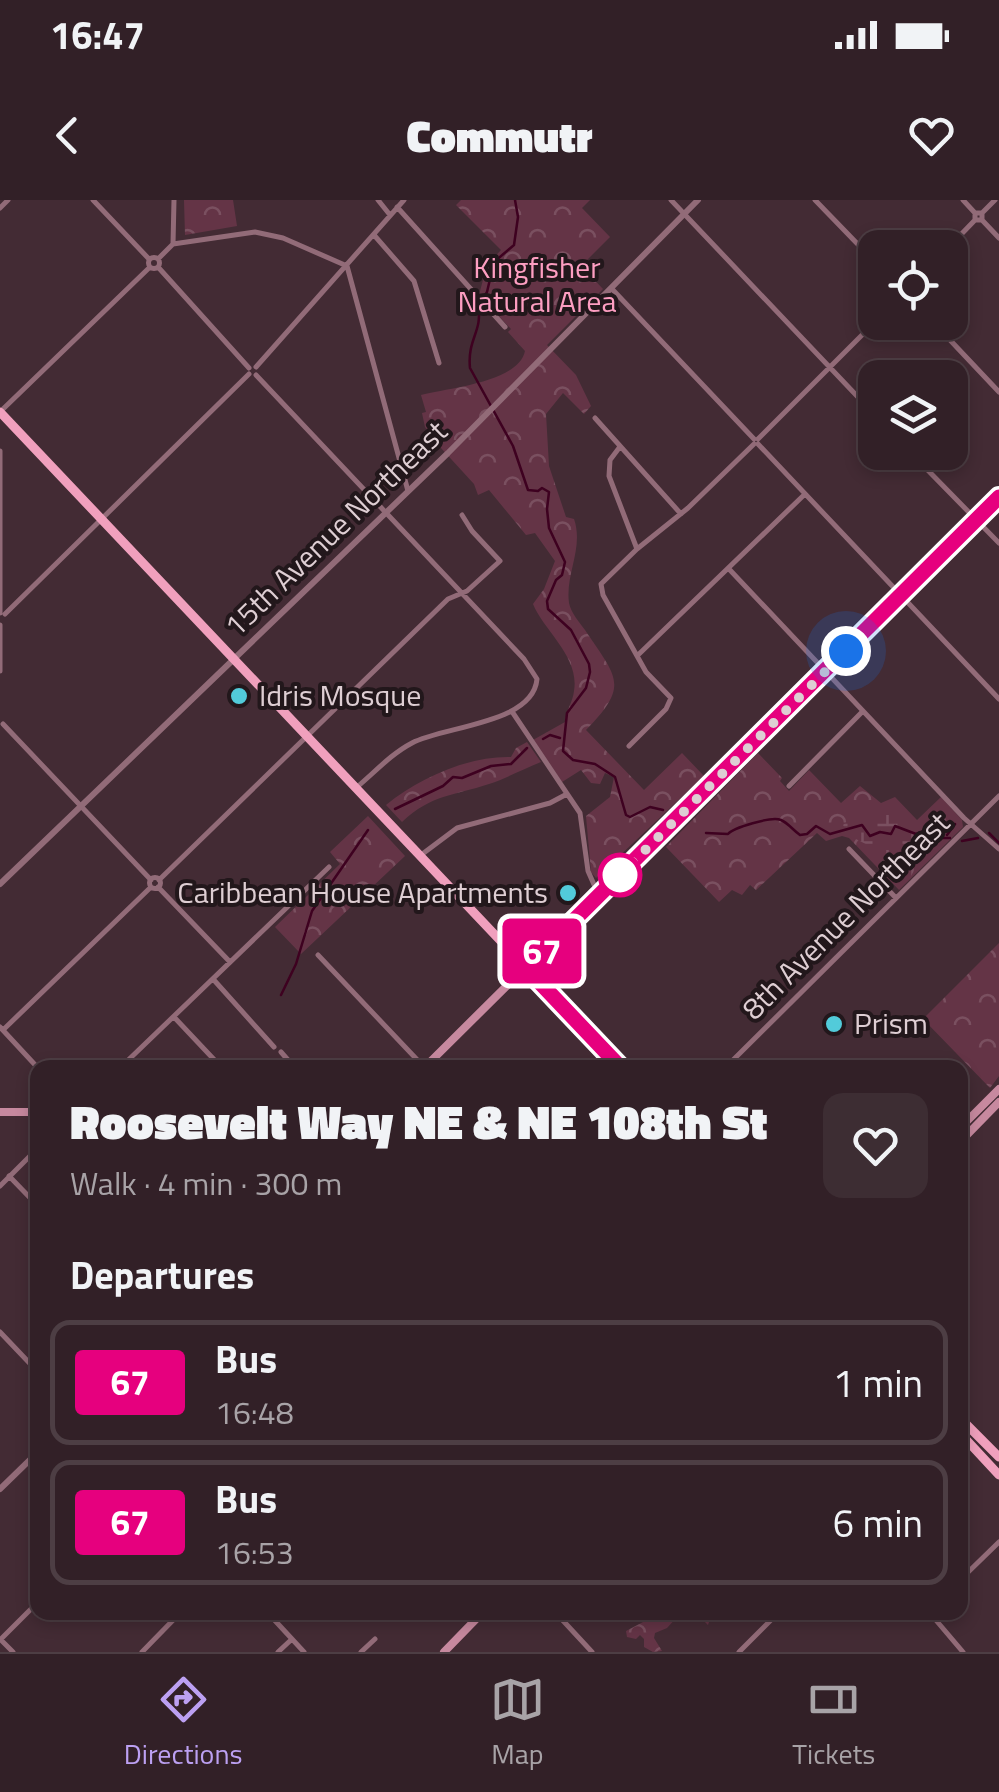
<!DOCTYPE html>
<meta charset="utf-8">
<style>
body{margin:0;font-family:"Titillium Web",sans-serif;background:#3d2d33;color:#f1f3f6;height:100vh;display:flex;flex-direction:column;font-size:38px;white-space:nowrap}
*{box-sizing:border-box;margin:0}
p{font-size:32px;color:#a8a3a7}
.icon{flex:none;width:55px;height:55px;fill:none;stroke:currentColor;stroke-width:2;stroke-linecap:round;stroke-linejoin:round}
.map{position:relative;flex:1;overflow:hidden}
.details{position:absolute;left:30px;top:860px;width:938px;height:560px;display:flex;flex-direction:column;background:#322027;border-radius:20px;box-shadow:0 5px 15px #0003,0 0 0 2px #4d3e44}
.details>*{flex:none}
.badge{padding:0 20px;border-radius:8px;font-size:35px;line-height:65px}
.buttons{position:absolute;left:858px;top:30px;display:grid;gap:20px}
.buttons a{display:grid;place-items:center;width:110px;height:110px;border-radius:20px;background:#322027;box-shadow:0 5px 15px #0003,0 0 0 2px #4d3e44;font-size:50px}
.you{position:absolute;width:50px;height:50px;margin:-25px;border:8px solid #fff;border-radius:50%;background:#1a73e8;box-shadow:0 0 0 15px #1a73e833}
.map>.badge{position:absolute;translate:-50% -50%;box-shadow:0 0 0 5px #fff}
h2{padding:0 40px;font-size:38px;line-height:90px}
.round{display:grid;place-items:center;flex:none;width:105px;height:105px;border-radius:20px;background:#3d2d33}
.head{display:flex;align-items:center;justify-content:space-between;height:170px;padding:0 40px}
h1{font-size:48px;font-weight:800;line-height:75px}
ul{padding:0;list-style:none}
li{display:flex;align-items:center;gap:30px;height:125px;margin:0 20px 15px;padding:0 20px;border:5px solid #4d3e44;border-radius:20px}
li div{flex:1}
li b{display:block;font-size:38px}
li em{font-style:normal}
li .badge{min-width:110px;font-weight:700;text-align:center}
.status{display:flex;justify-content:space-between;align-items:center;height:70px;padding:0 50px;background:#322027;direction:ltr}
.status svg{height:28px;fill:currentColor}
header{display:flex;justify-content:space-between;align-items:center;height:130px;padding:0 40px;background:#322027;font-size:45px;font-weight:800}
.tab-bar{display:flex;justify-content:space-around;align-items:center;height:140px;border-top:2px solid #4d3e44;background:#322027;font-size:28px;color:#a8a3a7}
.tab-bar a{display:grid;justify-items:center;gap:5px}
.tab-bar .current{color:#bca0f2}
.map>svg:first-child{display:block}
.forest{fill:url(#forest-crowns)}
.wetland{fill:url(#wetland-marsh)}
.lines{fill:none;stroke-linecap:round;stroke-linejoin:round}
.stream{stroke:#3e0120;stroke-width:2.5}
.minor{stroke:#926b78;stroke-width:5}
.tertiary{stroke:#926b78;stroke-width:6}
.secondary{stroke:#c7899f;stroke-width:8}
.primary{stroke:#f0a0bd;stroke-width:9}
.line-casing{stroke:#fff;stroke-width:22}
.line{stroke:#e6007e;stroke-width:15}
.walk{stroke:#deced3;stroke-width:10;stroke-dasharray:0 18}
.poi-dot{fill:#52cbda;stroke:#22171b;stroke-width:4}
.stop-dot{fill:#fff;stroke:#e6007e;stroke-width:5}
.labels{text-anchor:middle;stroke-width:8;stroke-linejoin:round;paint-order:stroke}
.park-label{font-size:30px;fill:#fd9ec1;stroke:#22171b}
.street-label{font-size:30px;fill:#deced3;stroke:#22171b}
.poi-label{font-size:30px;fill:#deced3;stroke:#22171b;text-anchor:start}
</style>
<div class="status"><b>16:47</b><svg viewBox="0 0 49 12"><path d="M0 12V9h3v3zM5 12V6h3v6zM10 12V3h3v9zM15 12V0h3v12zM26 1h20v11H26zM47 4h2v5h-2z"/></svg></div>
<header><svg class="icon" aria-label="back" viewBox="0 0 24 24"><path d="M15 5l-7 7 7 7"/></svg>Commutr<svg class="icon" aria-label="heart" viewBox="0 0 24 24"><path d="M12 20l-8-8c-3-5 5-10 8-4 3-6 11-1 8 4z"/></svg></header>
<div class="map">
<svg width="999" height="1452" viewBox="0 0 999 1452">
<defs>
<pattern id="forest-crowns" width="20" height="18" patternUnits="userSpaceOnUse" patternTransform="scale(2.5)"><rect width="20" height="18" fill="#643446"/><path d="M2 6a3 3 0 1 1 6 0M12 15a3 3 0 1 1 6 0" fill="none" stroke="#7a5060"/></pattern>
<pattern id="wetland-marsh" width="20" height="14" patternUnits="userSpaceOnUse" patternTransform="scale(2.5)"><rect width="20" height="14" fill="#643446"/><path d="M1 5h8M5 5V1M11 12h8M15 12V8" fill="none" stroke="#7a5060"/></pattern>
</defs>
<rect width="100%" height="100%" fill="#432b34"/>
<!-- forest -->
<path class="forest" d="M 184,0 L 233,0 L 237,26 L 185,35 Z
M 461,0 L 590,0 L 582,8 L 610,37 L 581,66 L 603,89 L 547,145 L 576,175 L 591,206 L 584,214 L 563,193 L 546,214 L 549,266 L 566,317 L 574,319 C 584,348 565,374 569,403 C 571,413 579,422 585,430 C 617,478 630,485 586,530 L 644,590 L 682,553 L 704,576 L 596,678 L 591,672 L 586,616 L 610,597 L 614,577 L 605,573 L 600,584 L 591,583 L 581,570 L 562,582 L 533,540 L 565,522 C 566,510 573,502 574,491 C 580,457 544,431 533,404 L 544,389 L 555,361 L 535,333 L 526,335 L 489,290 L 478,295 L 474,284 L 441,248 L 425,227 L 422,213 L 426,212 L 421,195 C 449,188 519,182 525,151 L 508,132 L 511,129 L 479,95 L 487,65 L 501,50 L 456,5 Z
M 527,542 L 541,562 C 523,569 507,578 489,584 C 453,596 432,594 402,622 L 386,605 C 419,578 468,556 511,557 L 516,548 Z
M 758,553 L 782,578 L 780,581 L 789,591 L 809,570 L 841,603 L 860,586 L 881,603 L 895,597 L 917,620 L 941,597 L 962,620 L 963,627 L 899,690 L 849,638 L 842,636 L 826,641 L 817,633 L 756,690 L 750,685 L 742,695 L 732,690 L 719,702 L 666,647 Z
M 368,616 L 405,656 L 301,754 L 275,727 L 340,664 L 330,652 Z
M 999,743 L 999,876 L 990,888 L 923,819 Z
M 641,1413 L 709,1413 L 706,1416 L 709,1422 L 708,1425 L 699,1416 L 686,1416 L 681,1420 L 677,1417 L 667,1428 L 655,1433 L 654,1438 L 662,1451 L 653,1452 L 644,1447 L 644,1439 L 640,1435 L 636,1439 L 627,1437 L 626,1431 L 643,1422 L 639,1416 Z"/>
<!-- wetland -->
<path class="wetland" d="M 889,610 L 916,623 L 940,621 L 941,629 L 952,634 L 942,645 L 928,639 L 920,643 L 921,654 L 913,662 L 915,669 L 911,676 L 903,673 L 901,662 L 850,636 L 843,625 L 852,617 L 870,619 Z"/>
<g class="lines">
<!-- stream -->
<path class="stream" d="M 515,0 L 518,17 L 514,45 L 494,62 L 487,92 L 478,107 C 483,131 467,139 470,168 L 513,246 L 528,290 L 538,291 L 542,288 L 549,292 L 547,309 L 549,328 L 565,362 L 562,375 L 556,380 L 547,401 L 548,409 L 571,430 L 589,464 L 590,472 L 586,488 L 567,513 L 563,551 L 573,560 L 595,564 L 615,577 L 626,615 L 630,617 L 650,607 L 663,610
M 543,539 L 550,535 L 560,538
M 395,609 L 443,586 L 453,577 L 462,578 L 491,566 L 511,564 L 527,548
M 706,633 L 728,634 C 733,628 771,616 781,620 C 788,623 793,630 800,635 L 807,634 L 816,626 L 830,634 L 862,625 L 870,636 L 880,632 L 891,634 L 895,626 L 916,634 L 927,630 L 941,638 L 950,638
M 989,633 L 999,643
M 947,635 L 955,624
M 962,641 L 978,638
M 281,795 L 296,764 L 312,711 L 368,630"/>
<!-- minor -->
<path class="minor" d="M 93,0 L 149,59
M 378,0 L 390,15
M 671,0 L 875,215
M 815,0 L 875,62
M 963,0 L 975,13 L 975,20 L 982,20 L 982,13 L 975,13
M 397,7 L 505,127
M 0,8 L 8,0
M 983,12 L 995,0
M 982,20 L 999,38
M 374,35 L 414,81 L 439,163
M 173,44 L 255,32 L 283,38 L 347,66 L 408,291
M 173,44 L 174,0
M 948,48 L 975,20
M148.5 63a5.5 5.5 0 1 1 11 0a5.5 5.5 0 1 1-11 0Z
M 158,59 L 173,44
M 158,67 L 249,168
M 612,89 L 754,239
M 933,122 L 999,192
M 256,167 L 404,0
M 256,175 L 524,459 L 537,479 C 533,524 444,526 412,543 C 391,554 375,572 357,587
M 1,211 L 150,67
M 595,218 L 681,314
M 758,239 L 875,122
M 758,244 L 999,499
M 619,248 L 610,260 L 609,276 L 637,349
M 0,251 L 0,413
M 910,252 L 999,343
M 729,369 L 964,618 L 999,649
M 5,414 L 249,174
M 638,455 L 805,294
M 0,471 L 0,425
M 513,513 L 580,613 L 588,671 L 599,696
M 3,524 L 151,680
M 629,546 L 666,509 L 671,498 L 646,472 L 603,395 L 601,384 L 637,349 L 688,308 L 754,244
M 789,586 L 863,511
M 849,649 L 896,698
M 421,655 L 457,628 L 550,603 L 567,594
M149.5 683a5.5 5.5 0 1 1 11 0a5.5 5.5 0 1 1-11 0Z
M 159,680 L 448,399 L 467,391 L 500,361 L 472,331 L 462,315
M 158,687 L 230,762
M 318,755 L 424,867
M 213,779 L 274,847
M 174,817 L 222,868
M 0,827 L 38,868
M 3,830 L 151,687
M 281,852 L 295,868
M 120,868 L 329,667
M 725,868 L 999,596
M 9,976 L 38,1006
M 0,986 L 38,948
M 0,1132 L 38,1172
M 960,1380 L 999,1342
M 267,1412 L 304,1452
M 555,1412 L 592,1452
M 929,1412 L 963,1452
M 1,1439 L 38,1402
M 1,1440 L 13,1452
M 142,1452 L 181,1412
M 278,1452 L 292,1439
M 361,1452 L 375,1439
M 739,1452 L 779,1412"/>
<!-- tertiary -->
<path class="tertiary" d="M 0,684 L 448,253 L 698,0
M 0,1289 L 38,1252"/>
<!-- secondary -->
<path class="secondary" d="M 424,868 L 999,297
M 0,912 L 38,912
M 960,928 L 999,889
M 960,942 L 999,902
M 444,1452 L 483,1412"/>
<!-- primary -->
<path class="primary" d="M 0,212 L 621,868
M 960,1218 L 999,1257
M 960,1233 L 999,1275"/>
</g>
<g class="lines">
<!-- line casing -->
<g class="line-casing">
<path id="line" d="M 621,868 L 526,768 L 999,297"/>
</g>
<!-- line -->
<use href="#line" class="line"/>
<!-- walk -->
<path class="walk" d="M 620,675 L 846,451"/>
</g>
<!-- markers -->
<g class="poi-dot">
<circle cx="239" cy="496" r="10"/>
<circle cx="568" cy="693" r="10"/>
<circle cx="834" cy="824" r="10"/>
</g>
<circle class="stop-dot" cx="620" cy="675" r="20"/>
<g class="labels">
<!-- park labels -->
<g class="park-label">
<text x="537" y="78">Kingfisher<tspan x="537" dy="34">Natural Area</tspan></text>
</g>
<!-- street labels -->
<g class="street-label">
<text transform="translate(336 329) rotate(-44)" y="10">15th Avenue Northeast</text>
<text transform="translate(846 716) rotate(-45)" y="10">8th Avenue Northeast</text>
</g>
<!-- poi labels -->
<g class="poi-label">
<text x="259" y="506">Idris Mosque</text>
<text x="548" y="703" text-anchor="end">Caribbean House Apartments</text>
<text x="854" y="834">Prism</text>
</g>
</g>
</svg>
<div class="buttons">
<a><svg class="icon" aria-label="locate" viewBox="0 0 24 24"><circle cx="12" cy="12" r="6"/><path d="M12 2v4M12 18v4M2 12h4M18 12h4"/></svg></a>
<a><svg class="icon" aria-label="layers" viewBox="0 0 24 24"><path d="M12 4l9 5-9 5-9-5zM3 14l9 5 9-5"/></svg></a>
</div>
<div class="you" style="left:846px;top:451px"></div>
<b class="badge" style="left:542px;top:751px;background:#e6007e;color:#fff">67</b>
<section class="details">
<div class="head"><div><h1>Roosevelt Way NE &amp; NE 108th St</h1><p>Walk · 4 min · 300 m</p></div><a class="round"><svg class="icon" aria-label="heart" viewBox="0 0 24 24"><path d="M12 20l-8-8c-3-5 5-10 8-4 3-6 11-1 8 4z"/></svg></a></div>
<h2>Departures</h2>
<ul>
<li><span class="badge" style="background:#e6007e;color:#fff">67</span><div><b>Bus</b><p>16:48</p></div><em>1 min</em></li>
<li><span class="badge" style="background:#e6007e;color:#fff">67</span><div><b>Bus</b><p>16:53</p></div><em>6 min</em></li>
</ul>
</section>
</div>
<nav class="tab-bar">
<a class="current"><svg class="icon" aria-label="directions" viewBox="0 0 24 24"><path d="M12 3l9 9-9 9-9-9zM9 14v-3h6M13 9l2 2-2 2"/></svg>Directions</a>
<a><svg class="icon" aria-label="map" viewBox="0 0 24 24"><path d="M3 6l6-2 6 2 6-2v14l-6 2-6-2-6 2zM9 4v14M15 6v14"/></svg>Map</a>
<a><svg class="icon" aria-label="tickets" viewBox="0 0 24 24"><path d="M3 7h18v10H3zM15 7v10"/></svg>Tickets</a>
</nav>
